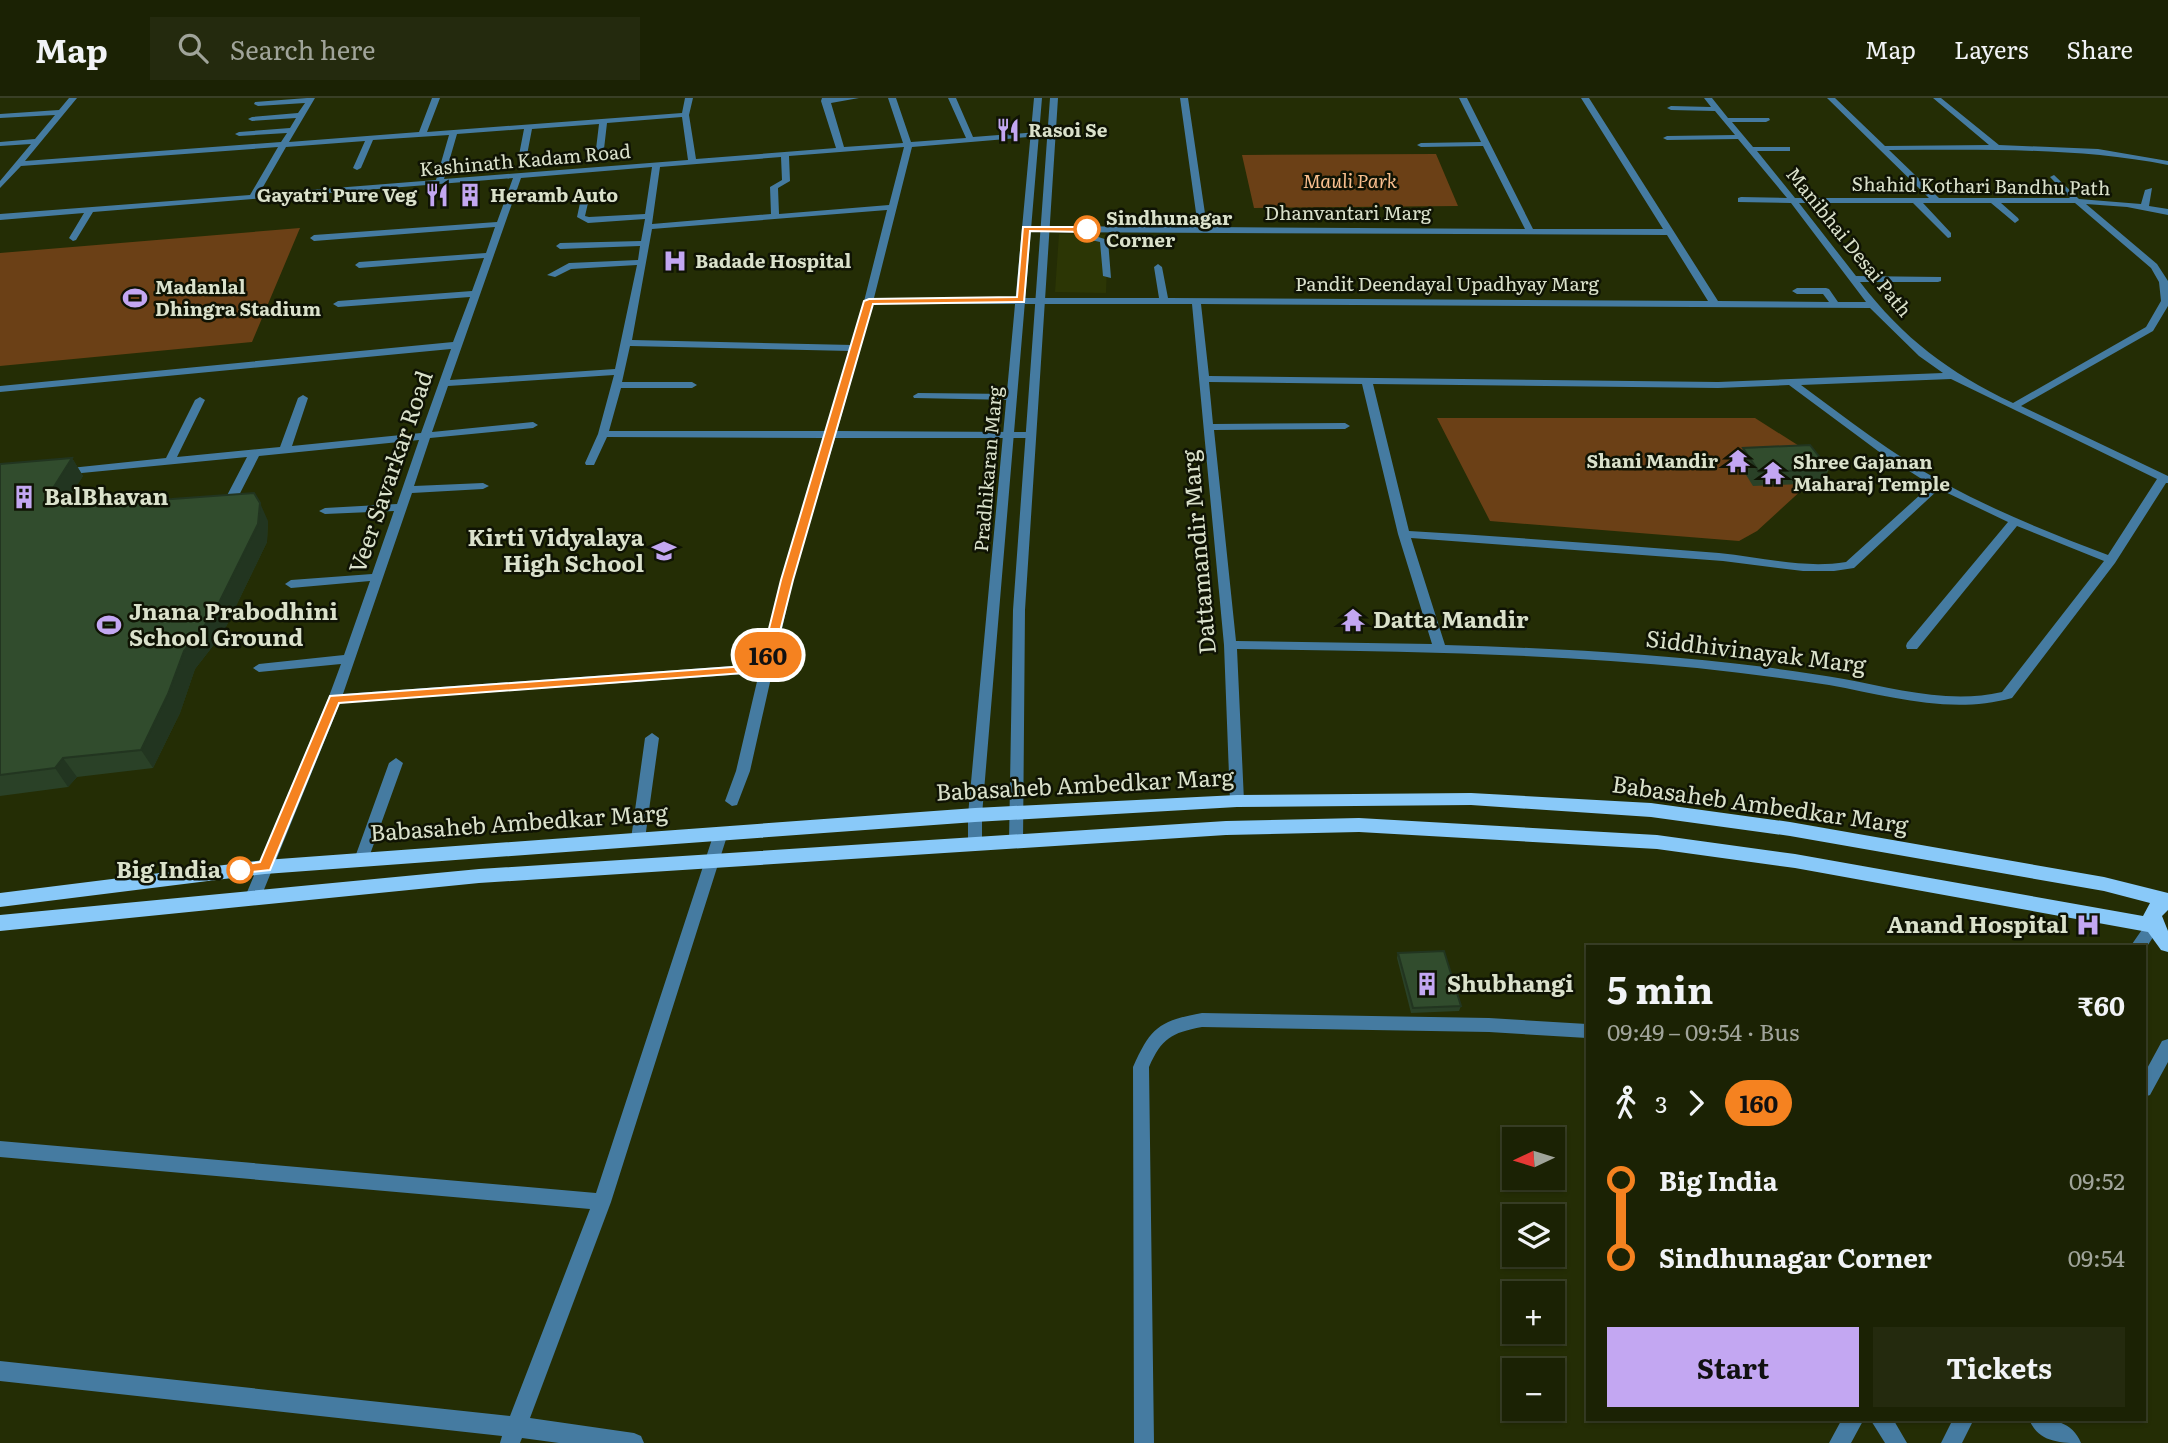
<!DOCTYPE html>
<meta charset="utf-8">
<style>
body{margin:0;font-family:Literata,serif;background:#242a0e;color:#f1f3f6;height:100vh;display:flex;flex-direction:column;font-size:26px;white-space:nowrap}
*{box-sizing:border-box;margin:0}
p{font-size:23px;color:#a0a49a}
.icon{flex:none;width:38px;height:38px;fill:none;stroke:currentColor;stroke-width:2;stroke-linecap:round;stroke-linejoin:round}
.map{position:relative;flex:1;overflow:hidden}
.side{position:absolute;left:1586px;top:847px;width:560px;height:476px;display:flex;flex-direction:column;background:#1b2204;border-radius:0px;box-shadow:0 2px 5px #0004,0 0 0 2px #393f26}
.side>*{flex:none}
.badge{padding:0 14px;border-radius:23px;font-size:24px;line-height:46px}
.needle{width:46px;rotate:266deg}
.buttons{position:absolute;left:1502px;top:1029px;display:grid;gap:14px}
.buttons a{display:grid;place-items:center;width:63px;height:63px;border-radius:0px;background:#1b2204;box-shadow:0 2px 5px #0004,0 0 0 2px #393f26;font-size:35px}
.map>.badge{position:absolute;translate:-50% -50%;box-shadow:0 0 0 4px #fff}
.legs{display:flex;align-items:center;gap:10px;height:77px;padding:0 21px;font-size:23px}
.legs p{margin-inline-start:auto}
.headline{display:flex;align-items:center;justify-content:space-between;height:119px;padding:0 21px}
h1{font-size:38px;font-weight:700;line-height:52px}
.action{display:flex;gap:14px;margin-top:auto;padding:14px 21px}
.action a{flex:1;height:80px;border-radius:0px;background:#c3a7f2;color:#111;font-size:28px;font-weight:700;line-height:80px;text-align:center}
.action a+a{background:#242a0e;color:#f1f3f6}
ul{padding:0 21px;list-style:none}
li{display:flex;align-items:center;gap:24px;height:77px;font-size:26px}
li i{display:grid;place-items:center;width:10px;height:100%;margin:0 9px;background:currentColor}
li i::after{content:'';width:18px;height:18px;margin:-9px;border:5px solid;border-radius:50%;background:#1b2204}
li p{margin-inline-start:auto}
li:first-child i{background:linear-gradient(#0000 50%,currentColor 0)}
li:last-child i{background:linear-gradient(currentColor 50%,#0000 0)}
header{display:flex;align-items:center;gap:42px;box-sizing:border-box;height:98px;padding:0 35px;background:#1b2204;border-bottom:2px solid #393f26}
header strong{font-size:33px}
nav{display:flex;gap:38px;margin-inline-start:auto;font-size:24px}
.search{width:490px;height:63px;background:#242a0e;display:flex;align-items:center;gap:18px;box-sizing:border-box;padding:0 24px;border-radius:0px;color:#a0a49a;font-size:26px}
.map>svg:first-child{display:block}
.built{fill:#2c3605}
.green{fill:#6b4016}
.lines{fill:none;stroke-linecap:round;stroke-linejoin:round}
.minor{fill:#457ba1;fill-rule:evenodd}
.tertiary{fill:#457ba1;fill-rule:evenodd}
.primary{fill:#89c9f9;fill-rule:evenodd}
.wall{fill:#2a4127}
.shaded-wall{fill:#223520}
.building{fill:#314c2d;stroke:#223520;stroke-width:2}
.line-1{fill:#f58220;stroke:#fff;stroke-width:2}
.stop-1-dot{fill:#fff;stroke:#f58220;stroke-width:3.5}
.labels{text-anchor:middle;stroke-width:5;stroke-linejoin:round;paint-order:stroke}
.far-poi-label{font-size:19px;font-weight:bold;fill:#dae1cb;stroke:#0f1304;text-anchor:start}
.far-street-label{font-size:19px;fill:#dae1cb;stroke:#0f1304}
.far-park-label{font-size:19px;font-style:italic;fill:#fac08f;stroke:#0f1304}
.far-stop-label{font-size:19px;font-weight:bold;fill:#dae1cb;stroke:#0f1304;text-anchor:start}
.street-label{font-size:23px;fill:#dae1cb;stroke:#0f1304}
.poi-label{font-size:23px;font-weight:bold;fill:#dae1cb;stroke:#0f1304;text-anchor:start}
.stop-label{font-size:23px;font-weight:bold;fill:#dae1cb;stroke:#0f1304;text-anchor:end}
</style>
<header>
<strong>Map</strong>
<div class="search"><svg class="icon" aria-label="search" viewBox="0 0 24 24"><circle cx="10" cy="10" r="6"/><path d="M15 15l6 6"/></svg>Search here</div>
<nav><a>Map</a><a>Layers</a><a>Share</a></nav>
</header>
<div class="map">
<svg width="2168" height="1345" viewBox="0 0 2168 1345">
<rect width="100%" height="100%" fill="#242d05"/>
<!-- built -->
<path class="built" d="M 1059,136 L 1108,137 L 1106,195 L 1055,194 Z"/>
<!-- green -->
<path class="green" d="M 1436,56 L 1458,108 L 1254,110 L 1242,57 Z
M 300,130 L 252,244 L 0,268 L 0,155 Z
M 1437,320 L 1755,320 L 1829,367 L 1757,433 L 1739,443 L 1490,423 Z"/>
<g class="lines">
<!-- minor -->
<path class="minor" d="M 69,0 L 77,0 L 25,63 L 281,44 L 287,35 L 239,38 L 235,36 L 239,34 L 290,30 L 296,20 L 252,23 L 248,21 L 252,19 L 298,15 L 305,5 L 258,8 L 254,6 L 255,4 L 307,0 L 315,0 L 289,44 L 419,34 L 432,0 L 440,0 L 427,34 L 682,15 L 685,0 L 693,0 L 689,17 L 696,61 L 836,50 L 821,3 L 822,0 L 859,0 L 831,5 L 844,49 L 903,45 L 888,0 L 896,0 L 911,44 L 966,40 L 948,0 L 956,0 L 973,39 L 1052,33 L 1056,35 L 1052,37 L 912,49 L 874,200 L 1159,200 L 1154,169 L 1158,166 L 1162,169 L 1168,200 L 1708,203 L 1667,137 L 1026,134 L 1022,131 L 1026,128 L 1198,129 L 1180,0 L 1188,0 L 1207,129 L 1525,131 L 1483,48 L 1421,49 L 1417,47 L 1421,45 L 1481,44 L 1459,0 L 1467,0 L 1533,131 L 1663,131 L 1581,0 L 1589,0 L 1718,203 L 1829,204 L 1823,196 L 1797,196 L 1792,193 L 1797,190 L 1826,190 L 1829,191 L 1838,204 L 1866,204 L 1791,105 L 1738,104 L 1738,100 L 1741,99 L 1787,100 L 1738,41 L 1667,42 L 1663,40 L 1667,38 L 1735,37 L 1715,13 L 1671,12 L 1667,10 L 1671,8 L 1711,9 L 1704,0 L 1712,0 L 1728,20 L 1769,20 L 1770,22 L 1766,24 L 1732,24 L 1753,49 L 1790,49 L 1790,53 L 1757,53 L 1795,100 L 1929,100 L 1827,0 L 1835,0 L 1885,48 L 1989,47 L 1933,0 L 1941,0 L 1999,47 L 2098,51 L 2168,63 L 2168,67 C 2075,49 1983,52 1889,52 L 1939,100 L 2070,100 L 2050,79 L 2054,77 L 2079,101 L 2141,106 L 2145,92 L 2152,90 L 2149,108 L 2168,111 L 2168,117 L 2127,109 L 2086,106 L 2157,166 L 2168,183 L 2168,208 L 2153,233 L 2021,308 L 2168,378 L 2168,385 L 2166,385 L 2115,465 L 2012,600 C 1950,617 1890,598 1829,587 C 1785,580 1741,575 1697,570 C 1544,555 1390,553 1237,551 L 1244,703 L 1237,708 L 1230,703 L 1224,547 L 1192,206 L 873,206 L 837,333 L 1030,334 L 1035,337 L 1030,340 L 835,340 L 793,482 L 750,673 L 737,707 L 732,708 L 725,703 L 736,673 L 759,575 L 340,605 L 261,799 L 258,803 L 248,803 L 245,799 L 328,601 L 341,566 L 259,574 L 253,570 L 259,566 L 344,557 L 370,483 L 291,490 L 285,486 L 291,482 L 372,476 L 394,413 L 325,416 L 319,413 L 325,410 L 397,406 L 419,342 L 259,358 L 233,409 L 227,412 L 221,409 L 247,359 L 61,377 L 55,374 L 61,371 L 166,360 L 195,302 L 200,299 L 205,302 L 177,359 L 280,349 L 298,300 L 303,297 L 308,300 L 292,348 L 421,335 L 451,251 L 0,294 L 0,288 L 453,244 L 470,199 L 338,209 L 333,206 L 338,203 L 472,193 L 484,160 L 359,170 L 355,167 L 359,164 L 486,155 L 495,129 L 314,143 L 310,140 L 314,137 L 497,124 L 513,80 L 93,114 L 76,142 L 73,143 L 69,140 L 84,115 L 0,122 L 0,116 L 250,97 L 278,49 L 21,68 L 0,90 L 0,83 L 31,46 L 0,48 L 0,44 L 35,41 L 55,17 L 0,20 L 0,16 L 59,12 ZM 682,19 L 688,62 L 444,81 L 457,36 L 524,31 L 519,57 L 523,59 L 527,57 L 532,31 L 599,26 L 596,51 L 600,53 L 604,51 L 607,25 ZM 449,37 L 436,82 L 259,96 L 286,49 L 365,43 L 353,70 L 357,72 L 361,70 L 373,42 ZM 904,49 L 889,107 L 779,116 L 778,90 L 790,83 L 789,58 ZM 781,59 L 782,82 L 770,89 L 771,116 L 652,126 L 660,69 ZM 652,69 L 645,116 L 589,119 L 585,118 L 588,105 L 584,102 L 580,105 L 577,119 L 588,125 L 645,121 L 641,143 L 560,145 L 556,148 L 560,151 L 640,148 L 638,162 L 569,165 L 547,177 L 555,179 L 571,171 L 637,167 L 615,271 L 450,282 L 521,80 ZM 1799,105 L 1913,105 L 1948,140 L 1951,139 L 1951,135 L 1923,105 L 1991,105 L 2015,125 L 2019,122 L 2018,120 L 2001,105 L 2075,105 L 2151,170 L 2159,184 L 2161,203 L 2146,229 L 2013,305 C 1948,274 1904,241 1860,184 L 1938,184 L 1941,183 L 1941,179 L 1856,178 ZM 887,112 L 853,247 L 632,242 L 652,131 ZM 1201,206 L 1870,210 L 1919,258 L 1943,275 L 1718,284 L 1209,278 ZM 630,248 L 851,253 L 827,333 L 609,333 L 621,290 L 692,290 L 697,287 L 692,284 L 622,284 ZM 614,277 L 598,336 L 585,365 L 586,367 L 594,367 L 607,339 L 825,340 L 781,482 L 761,566 L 343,596 L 412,395 L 483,391 L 489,388 L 483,385 L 414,388 L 430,340 L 533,330 L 538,327 L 533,324 L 432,334 L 448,288 ZM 1951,281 L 2157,381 L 2108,457 C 2052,436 1995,413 1942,384 C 1892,356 1847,321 1801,287 ZM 1209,284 L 1362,286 L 1398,436 L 1432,546 L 1236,543 L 1214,332 L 1345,331 L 1350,328 L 1345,325 L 1213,326 ZM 1373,286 L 1718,290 L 1789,287 L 1878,353 L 1931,387 L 1846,464 C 1803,471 1762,459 1719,455 C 1616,447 1512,439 1409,433 ZM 1939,391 L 2008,424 L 1907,545 L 1906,548 L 1907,551 L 1917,551 L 2017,428 L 2104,463 L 2002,594 C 1950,606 1896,591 1844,581 C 1818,576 1791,573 1765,569 C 1659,556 1552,550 1445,547 L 1411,440 L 1723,463 L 1803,473 L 1834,473 L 1854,470 Z
M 1085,135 L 1108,142 L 1111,180 L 1103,178 L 1100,144 L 1082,140 L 1081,138 Z
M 918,295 L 1012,296 L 1017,299 L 1012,302 L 914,300 L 913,298 Z
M 652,635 L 659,640 L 645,741 L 643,745 L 633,745 L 631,741 L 645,640 Z
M 396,660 L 403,665 L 368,762 L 366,766 L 356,766 L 354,762 L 389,665 Z
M 721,730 L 726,731 L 728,735 L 611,1104 L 530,1320 L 634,1335 L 641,1338 L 644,1345 L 559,1345 L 522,1340 L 520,1345 L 500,1345 L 502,1338 L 0,1283 L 0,1263 L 510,1318 L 590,1111 L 0,1059 L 0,1043 L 596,1095 L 714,735 L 716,731 Z
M 2153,821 L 2158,823 L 2161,827 L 2144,853 L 2144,849 L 2130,849 L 2148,823 Z
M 1202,915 L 1489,920 L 1587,926 L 1587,940 L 1489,934 L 1202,929 C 1171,935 1162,940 1149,969 L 1154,1345 L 1134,1345 L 1133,969 C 1151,929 1159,923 1202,915 Z
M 2168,941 L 2168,964 L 2150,997 L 2144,999 L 2144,976 L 2162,943 Z
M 1842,1321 L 1864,1321 L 1851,1345 L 1829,1345 Z
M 1870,1321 L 1893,1321 L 1907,1345 L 1885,1345 Z
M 1953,1321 L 1974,1321 L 1962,1345 L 1941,1345 Z
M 2029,1321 C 2050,1321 2072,1322 2081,1345 C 2060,1345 2038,1344 2029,1321 Z"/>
<!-- tertiary -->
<path class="tertiary" d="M 1034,0 L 1042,0 L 982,717 L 982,746 L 980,750 L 970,750 L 968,746 L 968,717 Z
M 1050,0 L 1058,0 L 1025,512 L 1023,744 L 1021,748 L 1011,748 L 1009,744 L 1013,512 Z"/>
<!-- primary -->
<path class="primary" d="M 1471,695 L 1651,705 L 1790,724 L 2104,779 L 2168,795 L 2168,812 L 2162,818 L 2168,833 L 2168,854 L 2161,852 L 2148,834 L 1795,770 L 1657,751 L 1359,734 L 1226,737 L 479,785 L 0,833 L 0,817 L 479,771 L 1226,723 L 1359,720 L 1657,737 L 1795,756 L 2143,818 L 2150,805 L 2104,793 L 1790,738 L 1651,719 L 1471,707 L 1237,709 L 975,724 L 265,776 L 0,809 L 0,795 L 265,762 L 975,710 L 1237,697 Z"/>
</g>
<!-- wall -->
<path class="wall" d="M 1743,350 L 1829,371 L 1823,385 L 1753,388 L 1738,364 Z
M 72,360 L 83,378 L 67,403 L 268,423 L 267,444 L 223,535 L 195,571 L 180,615 L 153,670 L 77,679 L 68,689 L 0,698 L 0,366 Z
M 1398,855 L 1461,908 L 1459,913 L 1411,915 L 1397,860 Z"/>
<!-- shaded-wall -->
<path class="shaded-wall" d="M 72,360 L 83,378 L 56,421 L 45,403 Z
M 260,405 L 268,423 L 267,444 L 223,535 L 195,571 L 180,615 L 153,670 L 141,652 L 184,553 Z
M 63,660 L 77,679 L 68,689 L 55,670 Z"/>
<!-- building -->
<path class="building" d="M 1810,347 L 1829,371 L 1759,374 L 1743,350 Z
M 72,360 L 45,403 L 172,401 L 254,395 L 260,405 L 258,426 L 213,517 L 184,553 L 168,596 L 141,652 L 63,660 L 55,670 L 0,677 L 0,366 Z
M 1444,853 L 1461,908 L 1413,910 L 1398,855 Z"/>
<!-- line-1 -->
<path class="line-1" d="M 1023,129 L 1087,129 L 1091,131 L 1087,134 L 1030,133 L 1024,204 L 873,206 L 793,482 L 770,573 L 339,605 L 270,772 L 235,776 L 233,772 L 235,768 L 260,764 L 330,598 L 760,567 L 781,482 L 864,203 L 869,201 L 1017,199 Z"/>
<!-- icons -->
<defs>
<g id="restaurant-bare" transform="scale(1.89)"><path d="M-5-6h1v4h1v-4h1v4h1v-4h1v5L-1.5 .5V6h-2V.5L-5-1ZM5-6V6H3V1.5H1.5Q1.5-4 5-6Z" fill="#c3a7f2" stroke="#0f1304" stroke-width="2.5" paint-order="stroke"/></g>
<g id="building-bare" transform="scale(1.89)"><path d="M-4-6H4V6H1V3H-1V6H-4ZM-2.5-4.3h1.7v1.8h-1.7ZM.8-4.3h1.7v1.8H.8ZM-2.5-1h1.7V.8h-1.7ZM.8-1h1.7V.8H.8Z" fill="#c3a7f2" stroke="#0f1304" stroke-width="2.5" paint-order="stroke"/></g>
<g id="hospital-bare" transform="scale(1.89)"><path d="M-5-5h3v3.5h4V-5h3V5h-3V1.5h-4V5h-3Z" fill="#c3a7f2" stroke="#0f1304" stroke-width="2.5" paint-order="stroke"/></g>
<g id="stadium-bare" transform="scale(1.89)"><path d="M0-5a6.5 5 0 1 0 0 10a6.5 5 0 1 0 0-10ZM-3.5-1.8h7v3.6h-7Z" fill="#c3a7f2" stroke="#0f1304" stroke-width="2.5" paint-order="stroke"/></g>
<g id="temple-bare" transform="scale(1.89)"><path d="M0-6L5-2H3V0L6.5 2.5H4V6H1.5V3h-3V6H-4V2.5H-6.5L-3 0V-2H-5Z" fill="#c3a7f2" stroke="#0f1304" stroke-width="2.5" paint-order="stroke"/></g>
<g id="school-bare" transform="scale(1.89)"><path d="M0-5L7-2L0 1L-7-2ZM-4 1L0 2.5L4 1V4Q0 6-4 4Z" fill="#c3a7f2" stroke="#0f1304" stroke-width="2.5" paint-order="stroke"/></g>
</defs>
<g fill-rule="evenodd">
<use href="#restaurant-bare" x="1008" y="32"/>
<use href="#restaurant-bare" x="437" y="97"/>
<use href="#building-bare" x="470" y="97"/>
<use href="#hospital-bare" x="675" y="163"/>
<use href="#stadium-bare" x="135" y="200"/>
<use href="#temple-bare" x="1738" y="363"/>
<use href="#temple-bare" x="1773" y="375"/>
<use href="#building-bare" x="24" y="399"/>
<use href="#school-bare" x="664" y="453"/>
<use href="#temple-bare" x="1353" y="522"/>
<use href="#stadium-bare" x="109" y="527"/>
<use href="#hospital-bare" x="2088" y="827"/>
<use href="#building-bare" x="1427" y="886"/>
</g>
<!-- markers -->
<g class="stop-1-dot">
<circle cx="1087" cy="131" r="12"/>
<circle cx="240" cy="772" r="12"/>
</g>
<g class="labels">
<!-- far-poi labels -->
<g class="far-poi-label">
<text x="1028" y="39">Rasoi Se</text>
<text x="417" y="104" text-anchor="end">Gayatri Pure Veg</text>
<text x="490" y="104">Heramb Auto</text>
<text x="695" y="170">Badade Hospital</text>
<text x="155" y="196">Madanlal<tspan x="155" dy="22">Dhingra Stadium</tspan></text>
<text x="1718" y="370" text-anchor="end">Shani Mandir</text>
<text x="1793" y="371">Shree Gajanan<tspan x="1793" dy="22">Maharaj Temple</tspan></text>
</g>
<!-- far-street labels -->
<g class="far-street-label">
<text transform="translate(525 62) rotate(-5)" y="7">Kashinath Kadam Road</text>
<text transform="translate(1981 88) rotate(1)" y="7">Shahid Kothari Bandhu Path</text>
<text x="1348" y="122">Dhanvantari Marg</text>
<text transform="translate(1849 144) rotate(51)" y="7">Manibhai Desai Path</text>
<text x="1447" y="193">Pandit Deendayal Upadhyay Marg</text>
<text transform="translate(988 371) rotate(-85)" y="7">Pradhikaran Marg</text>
</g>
<!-- far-park labels -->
<g class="far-park-label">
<text x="1350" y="90">Mauli Park</text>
</g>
<!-- far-stop labels -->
<g class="far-stop-label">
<text x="1106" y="127">Sindhunagar<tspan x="1106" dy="22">Corner</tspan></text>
</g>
<!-- street labels -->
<g class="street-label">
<text transform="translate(391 374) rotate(-71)" y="8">Veer Savarkar Road</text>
<text transform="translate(1199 454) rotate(-95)" y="8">Dattamandir Marg</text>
<text transform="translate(1756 554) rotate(7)" y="8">Siddhivinayak Marg</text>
<text transform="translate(1085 687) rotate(-3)" y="8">Babasaheb Ambedkar Marg</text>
<text transform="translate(1760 707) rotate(8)" y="8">Babasaheb Ambedkar Marg</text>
<text transform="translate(519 725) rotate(-4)" y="8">Babasaheb Ambedkar Marg</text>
</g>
<!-- poi labels -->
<g class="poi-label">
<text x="44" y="407">BalBhavan</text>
<text x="644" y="448" text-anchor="end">Kirti Vidyalaya<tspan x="644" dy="26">High School</tspan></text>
<text x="129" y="522">Jnana Prabodhini<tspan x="129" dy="26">School Ground</tspan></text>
<text x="1373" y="530">Datta Mandir</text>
<text x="2068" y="835" text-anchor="end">Anand Hospital</text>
<text x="1447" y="894">Shubhangi</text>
</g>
<!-- stop labels -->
<g class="stop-label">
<text x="221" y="780">Big India</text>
</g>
</g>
</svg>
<div class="buttons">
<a><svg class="needle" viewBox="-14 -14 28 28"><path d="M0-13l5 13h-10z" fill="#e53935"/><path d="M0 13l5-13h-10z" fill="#a0a49a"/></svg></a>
<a><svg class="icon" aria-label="layers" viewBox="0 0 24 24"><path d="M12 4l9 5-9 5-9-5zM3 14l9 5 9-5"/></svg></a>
<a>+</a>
<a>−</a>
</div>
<b class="badge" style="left:768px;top:557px;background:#f58220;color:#111">160</b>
<section class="side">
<div class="headline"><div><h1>5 min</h1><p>09:49 – 09:54 · Bus</p></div><b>₹60</b></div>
<div class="legs"><svg class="icon" aria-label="walk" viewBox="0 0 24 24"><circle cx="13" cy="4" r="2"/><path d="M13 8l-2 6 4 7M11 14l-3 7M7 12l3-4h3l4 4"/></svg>3<svg class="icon" aria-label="forward" viewBox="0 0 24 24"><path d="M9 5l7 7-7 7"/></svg><b class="badge" style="background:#f58220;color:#111">160</b></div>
<ul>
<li><i style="color:#f58220"></i><b>Big India</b><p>09:52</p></li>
<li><i style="color:#f58220"></i><b>Sindhunagar Corner</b><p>09:54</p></li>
</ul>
<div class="action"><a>Start</a><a>Tickets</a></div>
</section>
</div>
